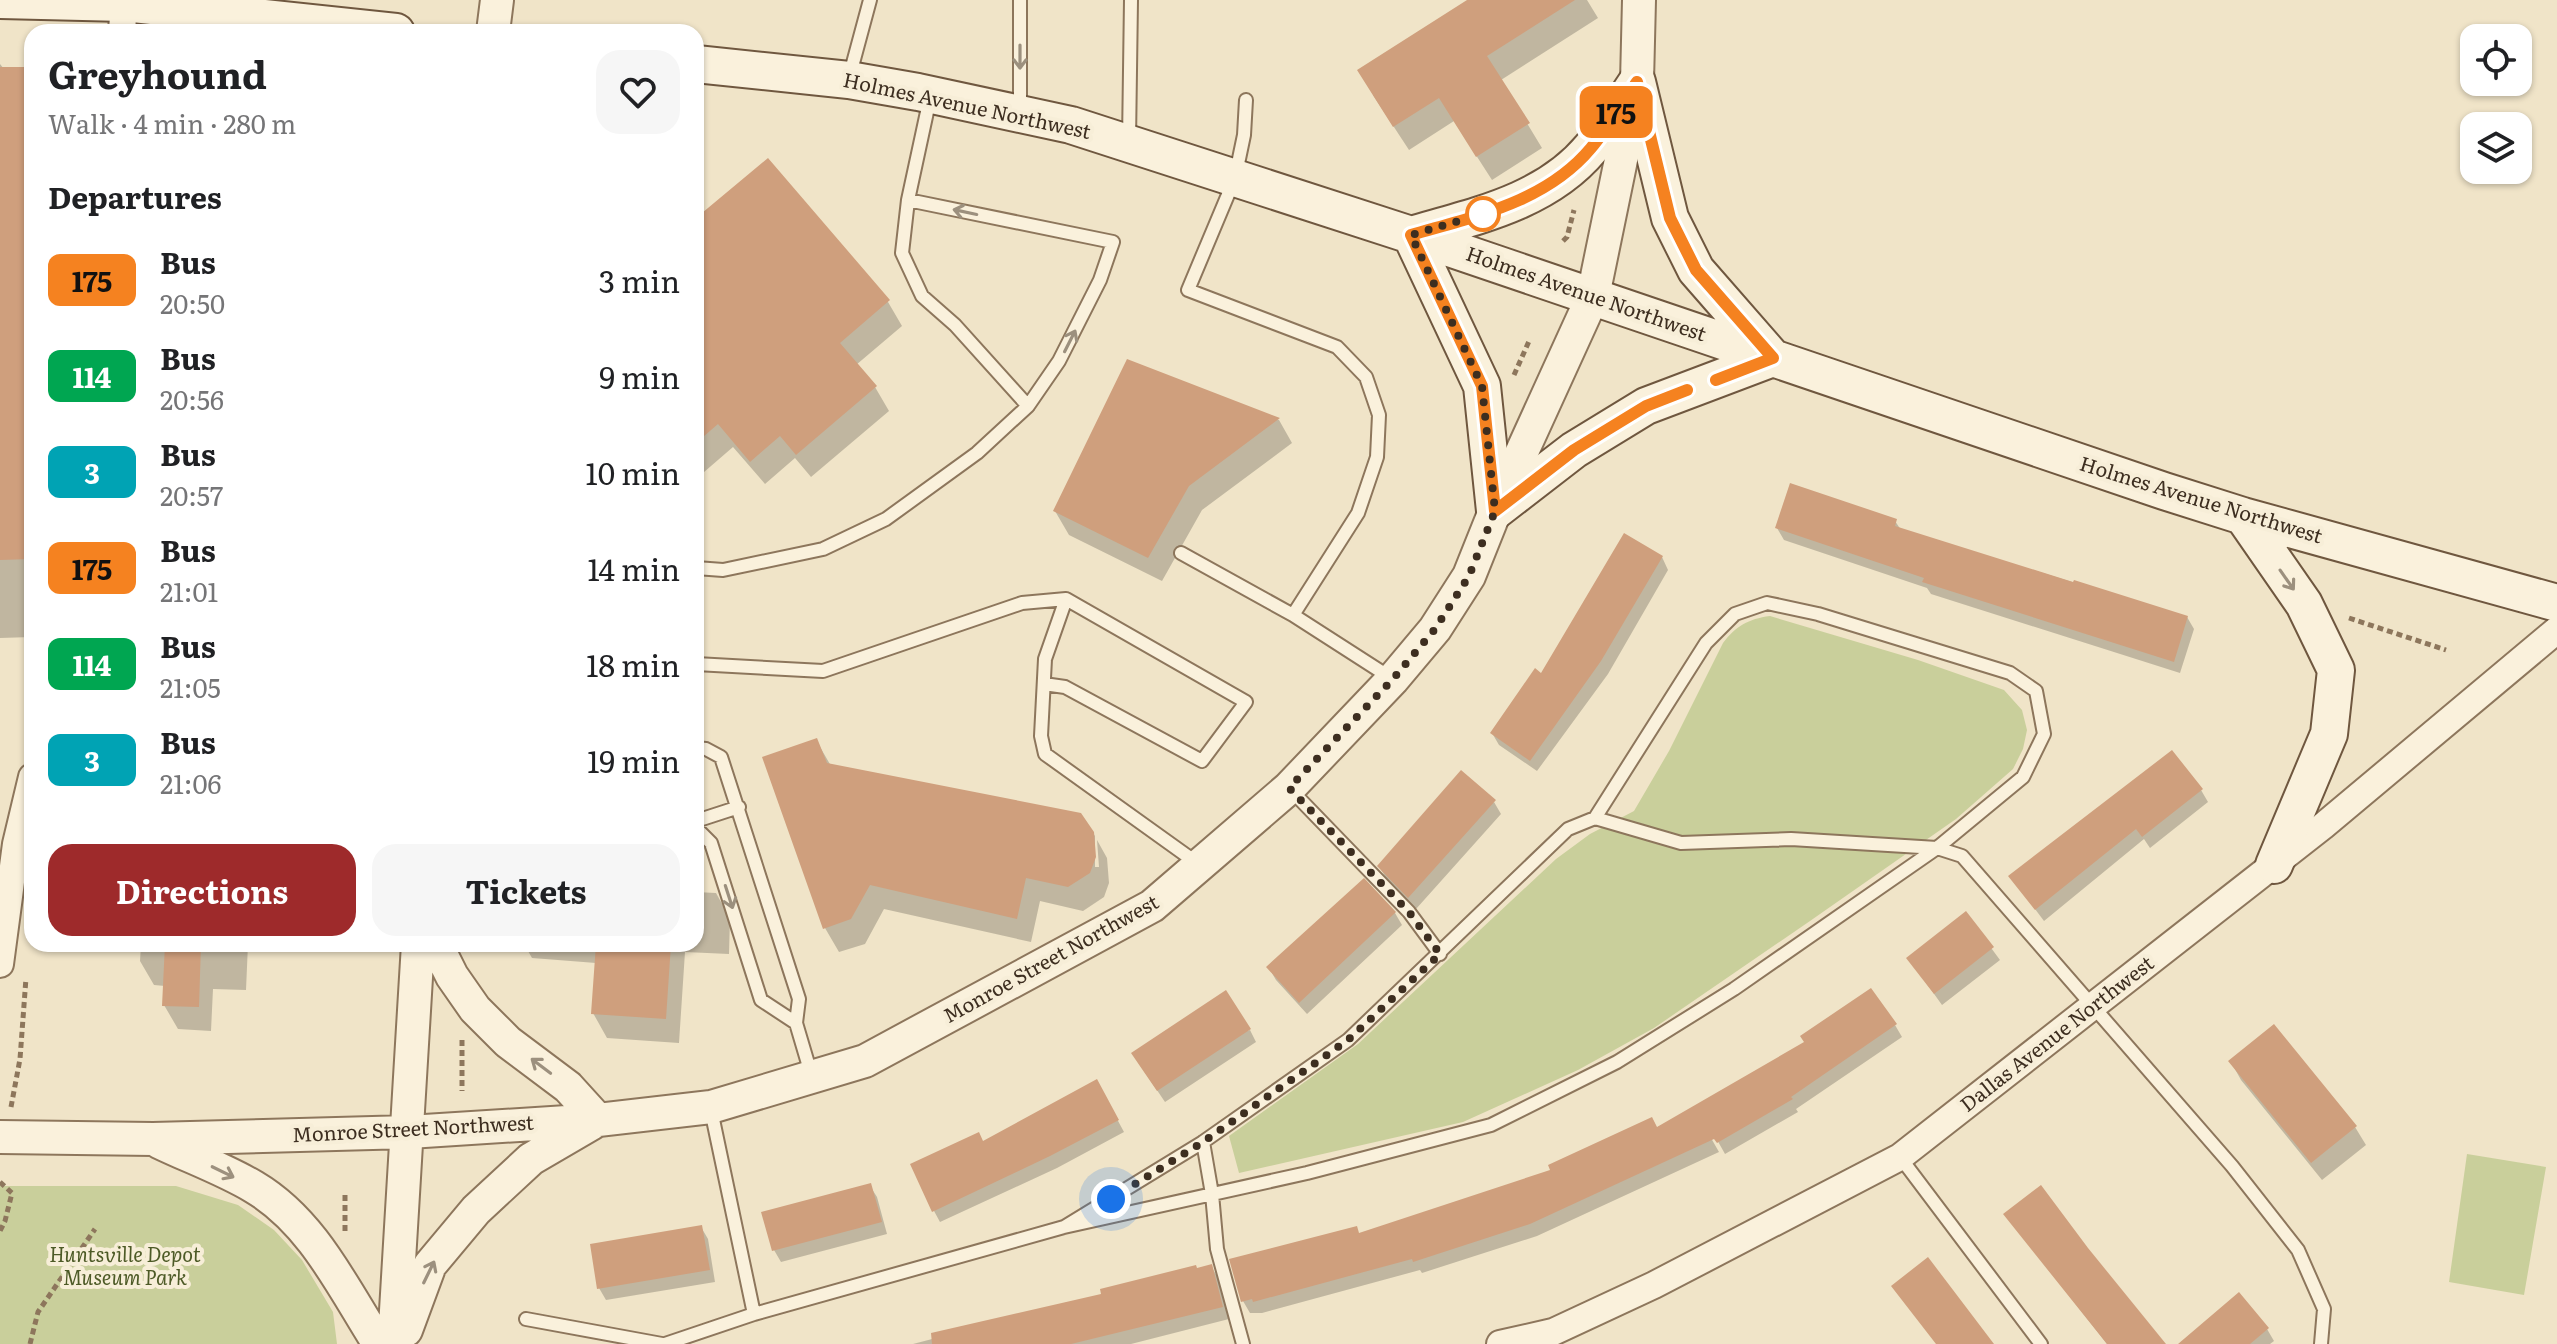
<!DOCTYPE html>
<meta charset="utf-8">
<style>
body{margin:0;font-family:Literata,serif;background:#f6f6f6;color:#202124;height:100vh;display:flex;flex-direction:column;font-size:30px;white-space:nowrap}
*{box-sizing:border-box;margin:0}
p{font-size:26px;color:#757577}
.icon{flex:none;width:44px;height:44px;fill:none;stroke:currentColor;stroke-width:2;stroke-linecap:round;stroke-linejoin:round}
.map{position:relative;flex:1;overflow:hidden}
.drawer{position:absolute;left:24px;top:24px;width:680px;height:928px;display:flex;flex-direction:column;background:#fff;border-radius:24px;box-shadow:0 2px 6px #0004}
.drawer>*{flex:none}
.badge{padding:0 16px;border-radius:12px;font-size:28px;line-height:52px}
.buttons{position:absolute;left:2460px;top:24px;display:grid;gap:16px}
.buttons a{display:grid;place-items:center;width:72px;height:72px;border-radius:16px;background:#fff;box-shadow:0 2px 6px #0004;font-size:40px}
.you{position:absolute;width:40px;height:40px;margin:-20px;border:6px solid #fff;border-radius:50%;background:#1a73e8;box-shadow:0 0 0 12px #1a73e833}
.map>.badge{position:absolute;translate:-50% -50%;box-shadow:0 0 0 4px #fff}
h2{padding:0 24px;font-size:30px;line-height:72px}
.round{display:grid;place-items:center;flex:none;width:84px;height:84px;border-radius:24px;background:#f6f6f6}
.head{display:flex;align-items:center;justify-content:space-between;height:136px;padding:0 24px}
h1{font-size:38px;font-weight:700;line-height:60px}
.action{display:flex;gap:16px;margin-top:auto;padding:16px 24px}
.action a{flex:1;height:92px;border-radius:24px;background:#9e2a2b;color:#fff;font-size:32px;font-weight:700;line-height:92px;text-align:center}
.action a+a{background:#f6f6f6;color:#202124}
ul{padding:0;list-style:none}
li{display:flex;align-items:center;gap:24px;height:96px;padding:0 24px}
li div{flex:1}
li b{display:block;font-size:30px}
li em{font-style:normal}
li .badge{min-width:88px;font-weight:700;text-align:center}
.map>svg:first-child{display:block}
.green{fill:#c9cf9b}
.shadow{fill:#0003}
.building{fill:#cf9f7d}
.lines{fill:none;stroke-linecap:round;stroke-linejoin:round}
.service-casing{stroke:#8d765c;stroke-width:16}
.minor-casing{stroke:#8d765c;stroke-width:30}
.tertiary-casing{stroke:#8d765c;stroke-width:36}
.secondary-casing{stroke:#6f573f;stroke-width:40}
.path{stroke:#8d765c;stroke-width:5;stroke-dasharray:6 4;stroke-linecap:butt}
.service{stroke:#faf1dc;stroke-width:12}
.minor{stroke:#faf1dc;stroke-width:26}
.tertiary{stroke:#faf1dc;stroke-width:32}
.secondary{stroke:#faf1dc;stroke-width:36}
.oneway{stroke:#9c907e}
.line-casing{stroke:#fff;stroke-width:18}
.line{stroke:#f58220;stroke-width:12}
.walk{stroke:#3d2e20;stroke-width:8;stroke-dasharray:0 14.4}
.stop-dot{fill:#fff;stroke:#f58220;stroke-width:4}
.labels{text-anchor:middle;stroke-width:8;stroke-linejoin:round;paint-order:stroke}
.street-label{font-size:20px;fill:#3d2e20;stroke:#f7eed8}
.park-label{font-size:20px;font-style:italic;fill:#4d5a26;stroke:#f7eed8}
</style>
<div class="map">
<svg width="2557" height="1344" viewBox="0 0 2557 1344">
<rect width="100%" height="100%" fill="#f0e4c8"/>
<!-- green -->
<path class="green" d="M 1770,616 L 1918,660 L 2004,690 L 2022,710 L 2027,730 L 2023,749 L 2013,769 L 1956,819 L 1810,921 L 1654,1028 L 1578,1070 L 1463,1122 L 1239,1173 L 1229,1136 L 1358,1044 L 1556,859 L 1590,834 L 1634,811 L 1669,751 L 1723,643 C 1736,626 1748,619 1770,616 Z
M 2467,1154 L 2546,1167 L 2524,1295 L 2449,1282 Z
M 0,1186 L 176,1186 L 238,1205 L 274,1230 L 302,1260 L 333,1312 L 337,1344 L 0,1344 Z"/>
<!-- shadow -->
<path class="shadow" d="M 1471,0 L 1587,0 L 1598,18 L 1501,80 L 1542,148 L 1492,180 L 1454,121 L 1409,150 L 1373,95 Z
M 0,64 L 4,69 L 32,69 L 32,637 L 0,638 Z
M 767,161 L 888,302 L 902,326 L 856,365 L 875,387 L 889,411 L 811,477 L 795,458 L 765,484 L 733,447 L 696,479 L 696,221 Z
M 1128,362 L 1279,420 L 1292,443 L 1202,510 L 1162,581 L 1069,535 L 1055,511 Z
M 1895,521 L 1901,530 L 2187,617 L 2194,629 L 2180,673 L 1931,594 L 1927,588 L 1784,540 L 1777,528 Z
M 1662,557 L 1668,570 L 1608,674 L 1537,771 L 1499,745 L 1492,733 L 1542,676 Z
M 816,740 L 831,766 L 1080,814 L 1095,836 L 1095,867 L 1099,867 L 1097,840 L 1107,858 L 1109,883 L 1104,897 L 1083,911 L 1040,901 L 1031,942 L 884,909 L 865,944 L 839,952 L 825,928 Z
M 2201,790 L 2208,802 L 2150,848 L 2144,839 L 2044,921 L 2011,877 Z
M 1494,802 L 1501,814 L 1416,909 L 1386,878 L 1379,866 Z
M 1364,881 L 1395,913 L 1402,925 L 1307,1014 L 1276,980 L 1269,968 Z
M 696,892 L 716,893 L 730,918 L 729,954 L 685,952 L 679,1043 L 607,1038 L 593,1013 L 596,963 L 532,958 L 524,944 L 696,944 Z
M 1966,914 L 2000,960 L 1942,1005 L 1909,959 Z
M 141,944 L 248,944 L 246,990 L 213,989 L 211,1031 L 178,1029 L 164,1005 L 165,986 L 154,985 L 140,961 Z
M 1895,1025 L 1902,1037 L 1796,1109 L 1798,1112 L 1725,1154 L 1711,1129 L 1707,1131 L 1719,1152 L 1537,1236 L 1422,1273 L 1420,1270 L 1262,1313 L 1250,1313 L 1243,1301 L 1360,1235 L 1553,1172 Z
M 1250,1030 L 1256,1042 L 1165,1102 L 1140,1065 Z
M 2231,1062 L 2355,1127 L 2366,1145 L 2322,1180 L 2241,1080 Z
M 1097,1082 L 1124,1132 L 1057,1168 L 940,1222 L 934,1211 L 983,1143 Z
M 870,1186 L 877,1197 L 887,1234 L 781,1262 L 774,1250 L 764,1214 Z
M 2006,1215 L 2163,1344 L 2107,1344 Z
M 701,1227 L 708,1239 L 715,1282 L 606,1300 L 599,1288 Z
M 1211,1266 L 1218,1278 L 1229,1319 L 1131,1344 L 913,1344 Z
M 2267,1329 L 2274,1341 L 2270,1344 L 2185,1344 Z"/>
<!-- building -->
<path class="building" d="M 1467,0 L 1575,0 L 1487,56 L 1530,123 L 1476,157 L 1439,98 L 1393,127 L 1357,70 Z
M 0,67 L 32,67 L 32,559 L 0,560 Z
M 768,158 L 890,300 L 840,343 L 877,386 L 796,455 L 780,436 L 750,462 L 718,424 L 696,443 L 696,218 Z
M 1127,359 L 1280,418 L 1189,486 L 1148,558 L 1053,511 Z
M 1790,483 L 1897,519 L 1895,526 L 2073,582 L 2074,580 L 2188,616 L 2174,662 L 1922,582 L 1924,578 L 1775,528 Z
M 1624,533 L 1663,556 L 1601,661 L 1530,761 L 1490,733 L 1535,668 L 1541,673 Z
M 817,738 L 827,763 L 1081,813 L 1094,832 L 1096,857 L 1090,873 L 1068,887 L 1026,878 L 1017,919 L 870,885 L 851,919 L 823,929 L 762,757 Z
M 2172,750 L 2203,789 L 2142,837 L 2136,829 L 2035,910 L 2008,876 Z
M 1461,770 L 1496,800 L 1408,898 L 1377,866 Z
M 1364,878 L 1396,912 L 1299,1003 L 1266,967 Z
M 1966,911 L 1994,947 L 1934,994 L 1906,958 Z
M 165,944 L 201,944 L 199,1007 L 162,1006 Z
M 596,944 L 671,944 L 666,1019 L 591,1014 Z
M 1871,988 L 1897,1024 L 1791,1097 L 1793,1099 L 1717,1143 L 1714,1139 L 1530,1224 L 1413,1262 L 1412,1259 L 1253,1302 L 1252,1299 L 1241,1302 L 1229,1259 L 1357,1226 L 1359,1233 L 1550,1170 L 1548,1165 L 1652,1117 L 1657,1127 L 1804,1042 L 1800,1036 Z
M 1226,990 L 1251,1029 L 1157,1091 L 1131,1053 Z
M 2274,1024 L 2357,1126 L 2311,1163 L 2228,1061 Z
M 1097,1079 L 1119,1120 L 1050,1156 L 932,1212 L 910,1164 L 979,1132 L 983,1141 Z
M 871,1183 L 882,1222 L 772,1251 L 761,1212 Z
M 2041,1185 L 2088,1248 L 2166,1344 L 2107,1344 L 2003,1214 Z
M 702,1225 L 710,1270 L 597,1289 L 590,1244 Z
M 1928,1257 L 1994,1344 L 1936,1344 L 1891,1286 Z
M 1212,1264 L 1223,1307 L 1071,1344 L 932,1344 L 931,1333 L 1101,1294 L 1100,1289 L 1196,1265 L 1197,1268 Z
M 2239,1292 L 2269,1328 L 2250,1344 L 2178,1344 Z"/>
<g class="lines">
<!-- service casing -->
<g class="service-casing">
<path id="service" d="M 849,78 L 870,0
M 1246,100 L 1244,135 L 1235,178 L 1188,290 L 1337,347 L 1366,377 L 1379,415 L 1377,457 L 1358,513 L 1293,615 L 1391,678
M 1020,109 L 1020,0
M 1129,141 L 1131,0
M 908,200 L 930,98
M 1181,553 L 1293,615
M 696,568 L 723,570 L 823,549 L 886,519 L 977,453 L 1028,406 L 1059,361 L 1100,280 L 1113,242 L 908,200 L 902,253 L 922,296 L 955,325 L 1028,406
M 696,664 L 823,671 L 1022,603 L 1066,599
M 1044,684 L 1065,687 L 1202,761 L 1246,702 L 1066,599 L 1045,659 L 1041,736 L 1045,754 L 1197,863
M 696,748 L 706,749 L 721,757 L 799,999 L 796,1023 L 761,1000 L 711,843 L 696,828
M 1289,788 L 1409,912 L 1440,954
M 1595,818 L 1681,843 L 1791,839 L 1937,848 L 1962,856 L 2232,1166 L 2298,1250 L 2324,1309 L 2321,1344
M 696,821 L 739,807
M 796,1023 L 812,1077
M 711,1110 L 754,1314
M 1203,1142 L 1212,1194 L 1217,1249 L 1243,1344
M 1900,1157 L 2041,1344
M 526,1319 L 662,1344
M 665,1344 L 754,1314 L 1064,1227 L 1307,1173 L 1491,1125 L 1617,1062 L 1734,989 L 1937,848 L 2023,777 L 2044,734 L 2036,691 L 2010,673 L 1818,614 L 1767,603 L 1735,614 L 1706,643 L 1595,818 L 1568,829 L 1348,1040 L 1203,1142 L 1064,1227"/>
</g>
<!-- minor casing -->
<g class="minor-casing">
<path id="minor" d="M 122,32 L 124,0
M 0,964 L 16,844 L 32,777
M 1500,1344 L 1553,1332 L 1654,1285 L 1900,1157 L 2323,826 L 2557,630"/>
</g>
<!-- tertiary casing -->
<g class="tertiary-casing">
<path id="tertiary" d="M 493,32 L 497,0
M 436,944 L 452,976 L 475,1009 L 508,1042 L 568,1087 L 598,1120
M 0,1137 L 153,1139 L 409,1132 L 598,1120 L 711,1107 L 865,1061 L 1152,906 L 1289,788 L 1393,679 L 1435,629 L 1469,576 L 1495,511 L 1593,296 L 1637,82 L 1639,0
M 159,1142 C 190,1157 224,1169 254,1187 C 313,1222 343,1288 379,1344
M 406,1330 L 430,1265 L 476,1210 L 531,1159 L 591,1124
M 394,1344 L 418,944"/>
</g>
<!-- secondary casing -->
<g class="secondary-casing">
<path id="secondary" d="M 0,0 L 124,3 L 396,32
M 696,64 L 849,80 L 918,92 L 1071,125 L 1411,235 L 2164,491 L 2243,516 L 2557,603
M 1637,82 L 1670,218 L 1696,270 L 1772,357
M 1411,235 L 1482,386 L 1495,511
M 1411,235 C 1476,216 1546,202 1591,148 C 1608,128 1622,104 1637,82
M 1495,511 L 1574,450 L 1646,406 L 1773,358
M 2243,516 L 2304,604 L 2336,670 L 2329,734 L 2274,865"/>
</g>
<!-- path -->
<path class="path" d="M 1563,241 L 1567,237 L 1574,210
M 1514,375 L 1530,339
M 2349,618 L 2446,650
M 462,1040 L 462,1091
M 11,1107 L 20,1059 L 26,978
M 0,1182 L 12,1193 L 5,1221 L 0,1231
M 345,1231 L 345,1195 L 348,1193
M 30,1344 L 38,1312 L 95,1229"/>
<!-- service -->
<use href="#service" class="service"/>
<!-- minor -->
<use href="#minor" class="minor"/>
<!-- tertiary -->
<use href="#tertiary" class="tertiary"/>
<!-- secondary -->
<use href="#secondary" class="secondary"/>
</g>
<!-- one-way arrows -->
<defs><path id="oneway-shaft" d="M-6 0H5M1.5-3L5.5 0L1.5 3" fill="none" stroke-width="1.6" stroke-linecap="round" stroke-linejoin="round" transform="scale(2)"/></defs>
<g class="oneway">
<use href="#oneway-shaft" transform="translate(1020 57) rotate(90)"/>
<use href="#oneway-shaft" transform="translate(965 212) rotate(-168)"/>
<use href="#oneway-shaft" transform="translate(1070 341) rotate(-63)"/>
<use href="#oneway-shaft" transform="translate(2287 580) rotate(55)"/>
<use href="#oneway-shaft" transform="translate(729 897) rotate(72)"/>
<use href="#oneway-shaft" transform="translate(541 1066) rotate(-143)"/>
<use href="#oneway-shaft" transform="translate(223 1172) rotate(26)"/>
<use href="#oneway-shaft" transform="translate(429 1272) rotate(-64)"/>
</g>
<g class="lines">
<!-- line casing -->
<g class="line-casing">
<path id="line" d="M 1687,390 L 1646,406 L 1574,450 L 1495,511 L 1482,386 L 1411,235 C 1476,216 1546,202 1591,148 C 1608,128 1622,104 1637,82 L 1670,218 L 1696,270 L 1773,358 L 1716,380"/>
</g>
<!-- line -->
<use href="#line" class="line"/>
<!-- walk -->
<path class="walk" d="M 1111,1199 L 1203,1142 L 1348,1040 L 1440,954 L 1409,912 L 1289,788 L 1393,679 L 1435,629 L 1469,576 L 1495,511 L 1482,386 L 1411,235 L 1483,214"/>
</g>
<!-- markers -->
<circle class="stop-dot" cx="1483" cy="214" r="16"/>
<g class="labels">
<!-- street labels -->
<g class="street-label">
<text transform="translate(967 106) rotate(12)" y="7">Holmes Avenue Northwest</text>
<text transform="translate(1586 294) rotate(19)" y="7">Holmes Avenue Northwest</text>
<text transform="translate(2201 500) rotate(17)" y="7">Holmes Avenue Northwest</text>
<text transform="translate(1051 959) rotate(-29)" y="7">Monroe Street Northwest</text>
<text transform="translate(2057 1034) rotate(-38)" y="7">Dallas Avenue Northwest</text>
<text transform="translate(413 1129) rotate(-3)" y="7">Monroe Street Northwest</text>
</g>
<!-- park labels -->
<g class="park-label">
<text x="125" y="1262">Huntsville Depot<tspan x="125" dy="23">Museum Park</tspan></text>
</g>
</g>
</svg>
<div class="buttons">
<a><svg class="icon" aria-label="locate" viewBox="0 0 24 24"><circle cx="12" cy="12" r="6"/><path d="M12 2v4M12 18v4M2 12h4M18 12h4"/></svg></a>
<a><svg class="icon" aria-label="layers" viewBox="0 0 24 24"><path d="M12 4l9 5-9 5-9-5zM3 14l9 5 9-5"/></svg></a>
</div>
<div class="you" style="left:1111px;top:1199px"></div>
<b class="badge" style="left:1616px;top:112px;background:#f58220;color:#111">175</b>
<section class="drawer">
<div class="head"><div><h1>Greyhound</h1><p>Walk · 4 min · 280 m</p></div><a class="round"><svg class="icon" aria-label="heart" viewBox="0 0 24 24"><path d="M12 20l-8-8c-3-5 5-10 8-4 3-6 11-1 8 4z"/></svg></a></div>
<h2>Departures</h2>
<ul>
<li><span class="badge" style="background:#f58220;color:#111">175</span><div><b>Bus</b><p>20:50</p></div><em>3 min</em></li>
<li><span class="badge" style="background:#00a651;color:#fff">114</span><div><b>Bus</b><p>20:56</p></div><em>9 min</em></li>
<li><span class="badge" style="background:#00a3b4;color:#fff">3</span><div><b>Bus</b><p>20:57</p></div><em>10 min</em></li>
<li><span class="badge" style="background:#f58220;color:#111">175</span><div><b>Bus</b><p>21:01</p></div><em>14 min</em></li>
<li><span class="badge" style="background:#00a651;color:#fff">114</span><div><b>Bus</b><p>21:05</p></div><em>18 min</em></li>
<li><span class="badge" style="background:#00a3b4;color:#fff">3</span><div><b>Bus</b><p>21:06</p></div><em>19 min</em></li>
</ul>
<div class="action"><a>Directions</a><a>Tickets</a></div>
</section>
</div>
